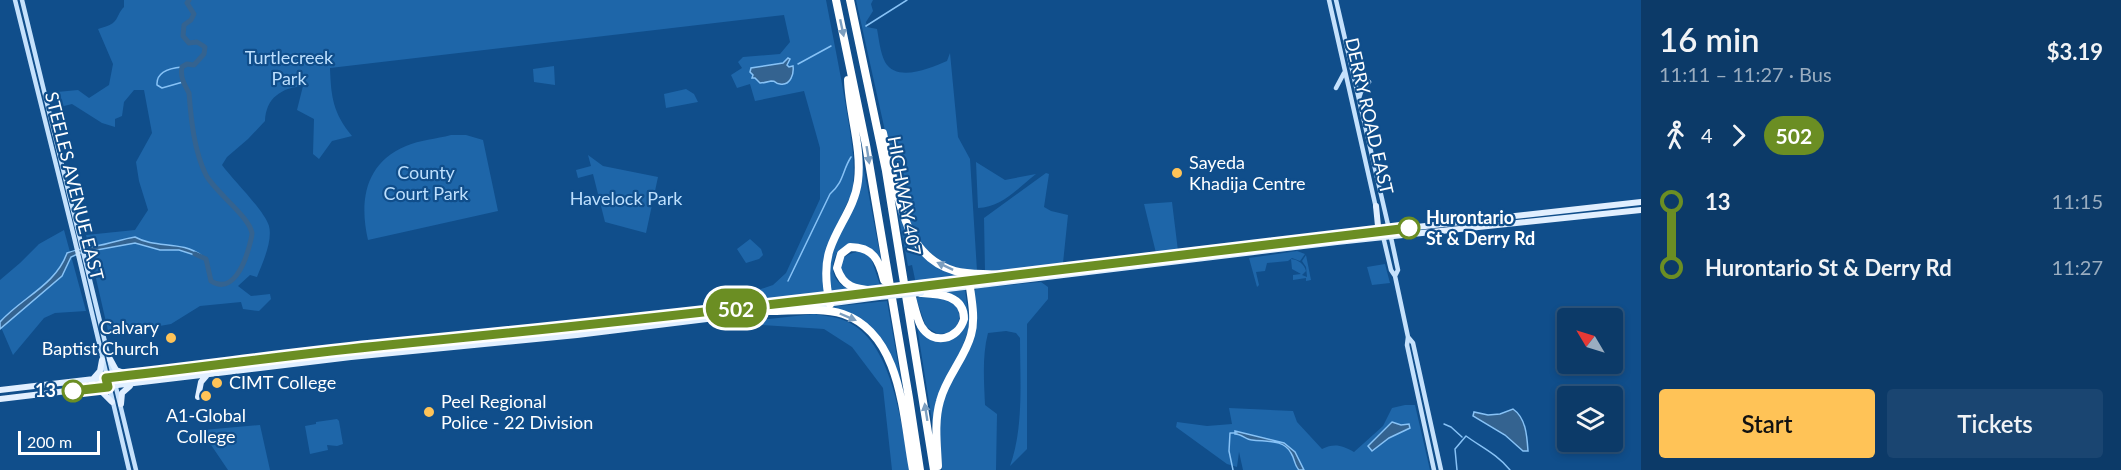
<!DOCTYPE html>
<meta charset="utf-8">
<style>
body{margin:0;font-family:Lato,sans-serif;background:#1a4571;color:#f1f3f6;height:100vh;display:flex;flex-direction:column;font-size:22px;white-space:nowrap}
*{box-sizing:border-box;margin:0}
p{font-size:20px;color:#9aadc0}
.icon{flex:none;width:33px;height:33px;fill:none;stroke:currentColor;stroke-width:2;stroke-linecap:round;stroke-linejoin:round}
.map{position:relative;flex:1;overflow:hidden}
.side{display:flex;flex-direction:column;background:#0c3a68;width:480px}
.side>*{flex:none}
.badge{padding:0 12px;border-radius:20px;font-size:21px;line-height:39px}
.needle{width:39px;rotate:308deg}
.controls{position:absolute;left:1557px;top:308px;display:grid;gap:12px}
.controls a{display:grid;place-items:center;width:66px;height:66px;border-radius:6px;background:#0c3a68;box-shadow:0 3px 9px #0003,0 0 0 2px #2c547c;font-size:30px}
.scale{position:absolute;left:18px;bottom:15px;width:82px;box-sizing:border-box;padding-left:6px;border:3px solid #fff;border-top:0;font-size:16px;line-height:21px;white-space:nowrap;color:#fff;-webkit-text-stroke:4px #104e8b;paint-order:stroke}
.map>.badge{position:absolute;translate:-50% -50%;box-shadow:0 0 0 3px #fff}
.legs{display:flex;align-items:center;gap:9px;height:66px;padding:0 18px;font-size:20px}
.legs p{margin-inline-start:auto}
.head{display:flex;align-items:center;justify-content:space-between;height:102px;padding:0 18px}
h1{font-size:33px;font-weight:600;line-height:45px}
.button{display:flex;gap:12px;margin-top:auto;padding:12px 18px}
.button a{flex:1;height:69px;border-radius:6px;background:#ffc357;color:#111;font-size:24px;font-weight:600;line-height:69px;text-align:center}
.button a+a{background:#1a4571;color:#f1f3f6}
ul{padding:0 18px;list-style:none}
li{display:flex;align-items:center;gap:21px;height:66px;font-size:22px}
li i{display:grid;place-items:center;width:9px;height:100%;margin:0 8px;background:currentColor}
li i::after{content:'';width:15px;height:15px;margin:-8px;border:4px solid;border-radius:50%;background:#0c3a68}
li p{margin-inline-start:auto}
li:first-child i{background:linear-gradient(#0000 50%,currentColor 0)}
li:last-child i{background:linear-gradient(currentColor 50%,#0000 0)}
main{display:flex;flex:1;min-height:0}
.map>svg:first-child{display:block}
.green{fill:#1e66a9}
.water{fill:#346390;stroke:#87c2f6;stroke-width:1.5}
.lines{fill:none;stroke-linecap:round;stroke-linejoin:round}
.stream{stroke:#87c2f6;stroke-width:1.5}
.river{stroke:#346390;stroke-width:5}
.secondary{stroke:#c5e1fc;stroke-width:4.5}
.primary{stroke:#e1efff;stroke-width:6}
.highway{stroke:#fff;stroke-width:8}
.primary-bridge{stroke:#e1efff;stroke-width:6}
.oneway{fill:#7c9ebf}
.line-1-casing{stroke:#fff;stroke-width:14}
.line-1{stroke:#6b8e23;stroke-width:9}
.poi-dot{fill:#ffc357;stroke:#104e8b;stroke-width:2}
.stop-1-dot{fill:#fff;stroke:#6b8e23;stroke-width:3}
.labels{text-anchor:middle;stroke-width:4.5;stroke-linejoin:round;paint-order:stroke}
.park-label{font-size:18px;fill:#bddffd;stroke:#104e8b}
.street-label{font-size:18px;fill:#fff;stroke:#104e8b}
.poi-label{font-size:18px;fill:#fff;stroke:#104e8b;text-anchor:start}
.stop-label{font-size:18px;font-weight:bold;fill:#fff;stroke:#104e8b;text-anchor:start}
</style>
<main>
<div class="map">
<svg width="1641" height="470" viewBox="0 0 1641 470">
<rect width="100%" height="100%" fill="#104e8b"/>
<!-- green -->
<path class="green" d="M 124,0 L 826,0 C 833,38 841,75 847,113 C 852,143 857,170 851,199 L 849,199 L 841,216 L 842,218 C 825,246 820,259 825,292 L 822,295 L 707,307 L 773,285 L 786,273 L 820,199 L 820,148 L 804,91 L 755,101 L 750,84 L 737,88 L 731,75 L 742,68 L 738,62 L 743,57 L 780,54 L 790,42 L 784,15 L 330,68 C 331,97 333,113 352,136 L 332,141 L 319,159 L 313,154 L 314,119 L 297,110 L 303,86 C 281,88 266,98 265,121 L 248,139 L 227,157 L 222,165 C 233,180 264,210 269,226 C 273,241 262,264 257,277 L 250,275 L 238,286 L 251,296 L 270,294 L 271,299 L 259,311 L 243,309 L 241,302 L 200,306 L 171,324 L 109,335 L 86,235 L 135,230 L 148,210 L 139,181 L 136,162 L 152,133 L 144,90 L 134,90 L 124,102 L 122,116 L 115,119 L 115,127 L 102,123 L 72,104 L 60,107 L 57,92 L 78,90 L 89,98 L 109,85 L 113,64 L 98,29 C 103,27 109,26 113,23 C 118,19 119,11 124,7 Z
M 856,0 L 873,0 L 871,4 L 873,11 L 866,22 L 867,27 L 877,29 C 879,39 880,52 885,62 C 897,83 930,68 947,61 L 950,53 L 958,137 L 970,159 L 977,271 C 948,270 941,262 920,244 L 919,239 L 908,223 L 891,158 Z
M 554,66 L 555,85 L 534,82 L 533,69 Z
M 686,89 L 694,94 L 698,102 L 666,108 L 664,94 Z
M 451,135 L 466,135 L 483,140 L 498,211 L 368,240 C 359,201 365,163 406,146 C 420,140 436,139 451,135 Z
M 861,154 L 882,265 L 864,246 L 837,253 C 828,269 834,284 851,290 L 851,292 L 831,294 L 829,272 L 832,250 L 851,213 Z
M 588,155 L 603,166 L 658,177 L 646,233 L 605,222 L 593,174 L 578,178 L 576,170 L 591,166 Z
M 976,162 L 1005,180 L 1036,174 C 1018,188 1001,208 978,208 Z
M 1046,173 L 1049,174 L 1044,207 L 1051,211 L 1068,215 L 1063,263 L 1060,266 L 985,271 L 984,218 Z
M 894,192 L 925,257 L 978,277 L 916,284 L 912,265 L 908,266 Z
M 1172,202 L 1178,251 L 1156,253 L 1144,204 Z
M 64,230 L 86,311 L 55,313 L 44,318 L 13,355 L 0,325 L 0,280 L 20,263 L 39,244 Z
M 750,239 L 761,249 L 763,255 L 759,259 L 746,263 L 737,249 Z
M 861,251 L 870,255 L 880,285 L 866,287 L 845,281 L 839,265 C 843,255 851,253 861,251 Z
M 1297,251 L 1305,254 L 1300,261 L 1292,258 L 1288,261 L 1267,263 L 1265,271 L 1256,272 L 1259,285 L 1257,287 L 1249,258 Z
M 1306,255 L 1311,280 L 1306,281 L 1306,278 L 1293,280 L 1293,275 L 1301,274 L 1292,269 L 1291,259 C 1299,260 1304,264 1306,271 L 1302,275 L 1307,277 L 1306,267 L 1302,261 Z
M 1385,264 L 1390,283 L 1372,285 L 1367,267 Z
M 1041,282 L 1048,287 L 1048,299 L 1027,324 L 1027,449 L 1010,466 C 1024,427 1020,380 1020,338 L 1016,333 L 1006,331 L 988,333 C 982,356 984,381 985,405 L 997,414 L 996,470 L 942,470 L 939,421 L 944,395 L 969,350 L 974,291 L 977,288 Z
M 965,290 L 969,319 L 968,331 L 933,427 L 916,320 L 944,342 C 960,338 964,329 966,314 L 948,295 L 948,292 Z
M 923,296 L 953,300 C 961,314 962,319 952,333 L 938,334 L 926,327 L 916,298 Z
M 887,301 L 902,386 L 892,357 L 861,319 L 810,309 Z
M 814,314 C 826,316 839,317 850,323 C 894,347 901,425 910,470 L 892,470 L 883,388 L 852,347 L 824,329 L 733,323 Z
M 1405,405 L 1415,405 L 1430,470 L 1243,470 L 1239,452 L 1237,467 L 1227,464 L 1176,427 L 1177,422 L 1207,426 L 1232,424 L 1229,408 L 1293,411 L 1297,422 L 1322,449 C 1334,443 1342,445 1354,452 L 1383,426 L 1392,408 Z
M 337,419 L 339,421 L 343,444 L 337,446 L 327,445 L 328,450 L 310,454 L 305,426 L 316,424 L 316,422 Z
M 260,425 L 270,470 L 228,470 L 207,439 L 203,430 Z"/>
<!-- water -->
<path class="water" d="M 788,58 L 790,59 L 787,65 L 789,67 L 793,66 C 794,73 791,86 780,84 C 773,83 778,81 771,81 C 767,82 764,83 760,83 L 755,78 L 752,78 L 753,75 L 750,72 L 751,68 L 783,63 Z
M 135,237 C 156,249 182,240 202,256 L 201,257 L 179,250 L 160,250 L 135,243 L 80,253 L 71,257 L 62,276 L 0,329 L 0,322 C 21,298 56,285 67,253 C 78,249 85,248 96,246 C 109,244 122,239 135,237 Z
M 1513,409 C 1526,418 1527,436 1528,451 L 1523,451 L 1505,435 L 1473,416 L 1474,412 L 1488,415 L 1500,414 Z
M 1392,422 L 1401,425 L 1409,424 L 1410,428 L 1389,438 L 1372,451 L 1368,446 Z
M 1235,431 L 1284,443 L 1295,452 L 1304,470 L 1299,470 C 1294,465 1295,459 1291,453 C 1284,439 1266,442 1252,440 C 1246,440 1242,434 1235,434 Z"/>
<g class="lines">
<!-- stream -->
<path class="stream" d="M 866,26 L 907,0
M 798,64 L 831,46
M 182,67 C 171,68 156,71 157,85 L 162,88 L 183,82
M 788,281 L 830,194 C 844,182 842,171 851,157
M 1444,424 L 1451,427 L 1462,437
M 1233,470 L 1229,451 L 1230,433 L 1237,433
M 1457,470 L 1455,449 L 1466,436 C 1481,447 1497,454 1510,470"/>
<!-- river -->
<path class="river" d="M 189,0 L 187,3 L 194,14 L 191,20 L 184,25 L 183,36 L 189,43 L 197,42 L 205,47 L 204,54 L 194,65 L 187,64 L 182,67 C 180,77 184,84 189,93 C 191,119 194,151 206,175 C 215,192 249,216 252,233 C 252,237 250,243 249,247 C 245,262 233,295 211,281 L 206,259 L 195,254"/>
<!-- secondary -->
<path class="secondary" d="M 15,0 L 74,237 L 129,470
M 22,0 L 136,470
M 1329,0 L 1376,208
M 1336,0 L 1392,242 L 1398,270 L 1395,276
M 1336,88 L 1344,73
M 1359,98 L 1361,92 L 1369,82
M 1383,236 L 1391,270 L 1395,276 L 1408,337 L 1407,345 L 1434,470
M 1408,337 L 1413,343 L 1441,470"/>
<!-- primary -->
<path class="primary" d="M 1375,233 L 1378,226 L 1376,206
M 921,287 L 1309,239 L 1641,202
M 931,291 L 1337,242 L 1641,210
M 803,307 L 879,297
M 110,359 L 116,370 L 127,374
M 93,379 L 100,371 L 102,360
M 96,389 L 103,393 L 112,402
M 0,390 L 384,345 L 470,338 L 870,292
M 198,397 L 201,382 L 207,375
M 0,399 L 351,357 L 577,335 L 772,311
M 121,404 L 122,393 L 130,386"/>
<!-- highway -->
<path class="highway" d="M 836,0 L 866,145 L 909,398 L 920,470
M 850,0 L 886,171 L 934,470
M 883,133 C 887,153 892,173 897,193 C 906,227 917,260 955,271 C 970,275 986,273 1002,275
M 878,291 C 859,289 844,290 837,268 L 841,254 L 850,247 C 873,247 879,260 884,280
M 911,294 C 914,304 916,316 921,326 C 933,346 958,340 964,319 C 964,295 940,294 921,293
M 830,304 C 826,286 824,266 830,249 C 838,225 855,207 858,181 C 862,147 849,113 848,80
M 769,311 C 792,311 821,307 843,314 C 902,334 903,418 913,470
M 938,466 C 937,444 934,422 940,401 C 946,377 965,358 971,335 C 976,318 971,297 969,280"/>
<!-- primary-bridge -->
<path class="primary-bridge" d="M 878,291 L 921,287
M 879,297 L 921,293"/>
</g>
<!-- one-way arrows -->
<defs><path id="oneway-solid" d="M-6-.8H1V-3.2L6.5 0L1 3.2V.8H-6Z" transform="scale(1.5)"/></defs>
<g class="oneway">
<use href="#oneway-solid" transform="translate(842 28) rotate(78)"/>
<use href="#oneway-solid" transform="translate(868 155) rotate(81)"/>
<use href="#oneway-solid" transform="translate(945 266) rotate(-155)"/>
<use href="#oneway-solid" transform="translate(848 317) rotate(23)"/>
<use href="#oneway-solid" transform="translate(926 412) rotate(-99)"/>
</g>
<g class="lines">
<!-- line-1 casing -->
<g class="line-1-casing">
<path id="line-1" d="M 73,391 L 108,387 L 106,378 C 200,368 294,354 388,345 C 534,331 680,315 827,298 C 1021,275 1215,250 1409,228"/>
</g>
<!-- line-1 -->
<use href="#line-1" class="line-1"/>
</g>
<!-- markers -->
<g class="poi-dot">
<circle cx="1177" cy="173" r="6"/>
<circle cx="171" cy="338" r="6"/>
<circle cx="217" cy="383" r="6"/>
<circle cx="206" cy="396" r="6"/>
<circle cx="429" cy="412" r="6"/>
</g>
<g class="stop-1-dot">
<circle cx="1409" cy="228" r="10"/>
<circle cx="73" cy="391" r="10"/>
</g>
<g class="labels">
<!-- park labels -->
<g class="park-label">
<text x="289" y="64">Turtlecreek<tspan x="289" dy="21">Park</tspan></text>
<text x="426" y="179">County<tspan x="426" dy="21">Court Park</tspan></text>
<text x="626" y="205">Havelock Park</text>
</g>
<!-- street labels -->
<g class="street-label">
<text transform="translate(1369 116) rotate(77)" y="6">DERRY ROAD EAST</text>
<text transform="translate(74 186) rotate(76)" y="6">STEELES AVENUE EAST</text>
<text transform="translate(904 196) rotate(80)" y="6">HIGHWAY 407</text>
</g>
<!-- poi labels -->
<g class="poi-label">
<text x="1189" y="169">Sayeda<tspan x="1189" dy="21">Khadija Centre</tspan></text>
<text x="159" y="334" text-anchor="end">Calvary<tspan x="159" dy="21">Baptist Church</tspan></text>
<text x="229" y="389">CIMT College</text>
<text x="441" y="408">Peel Regional<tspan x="441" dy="21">Police - 22 Division</tspan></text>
<text x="206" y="422" text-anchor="middle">A1-Global<tspan x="206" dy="21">College</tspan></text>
</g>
<!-- stop labels -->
<g class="stop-label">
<text x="1426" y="224">Hurontario<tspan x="1426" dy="21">St &amp; Derry Rd</tspan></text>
<text x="56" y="397" text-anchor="end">13</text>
</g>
</g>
</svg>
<div class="controls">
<a><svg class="needle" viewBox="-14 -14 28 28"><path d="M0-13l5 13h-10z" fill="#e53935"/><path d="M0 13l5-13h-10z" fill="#9aadc0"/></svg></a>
<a><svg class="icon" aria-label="layers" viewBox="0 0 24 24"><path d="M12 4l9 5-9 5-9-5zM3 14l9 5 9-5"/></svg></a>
</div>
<div class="scale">200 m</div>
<b class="badge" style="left:736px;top:308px;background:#6b8e23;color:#fff">502</b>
</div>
<section class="side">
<div class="head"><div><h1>16 min</h1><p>11:11 – 11:27 · Bus</p></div><b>$3.19</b></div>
<div class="legs"><svg class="icon" aria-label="walk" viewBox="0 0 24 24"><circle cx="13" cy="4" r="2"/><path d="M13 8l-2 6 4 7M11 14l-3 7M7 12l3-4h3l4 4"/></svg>4<svg class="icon" aria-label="forward" viewBox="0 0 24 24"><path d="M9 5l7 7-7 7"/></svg><b class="badge" style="background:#6b8e23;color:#fff">502</b></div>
<ul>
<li><i style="color:#6b8e23"></i><b>13</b><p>11:15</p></li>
<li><i style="color:#6b8e23"></i><b>Hurontario St &amp; Derry Rd</b><p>11:27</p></li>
</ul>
<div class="button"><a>Start</a><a>Tickets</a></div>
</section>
</main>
